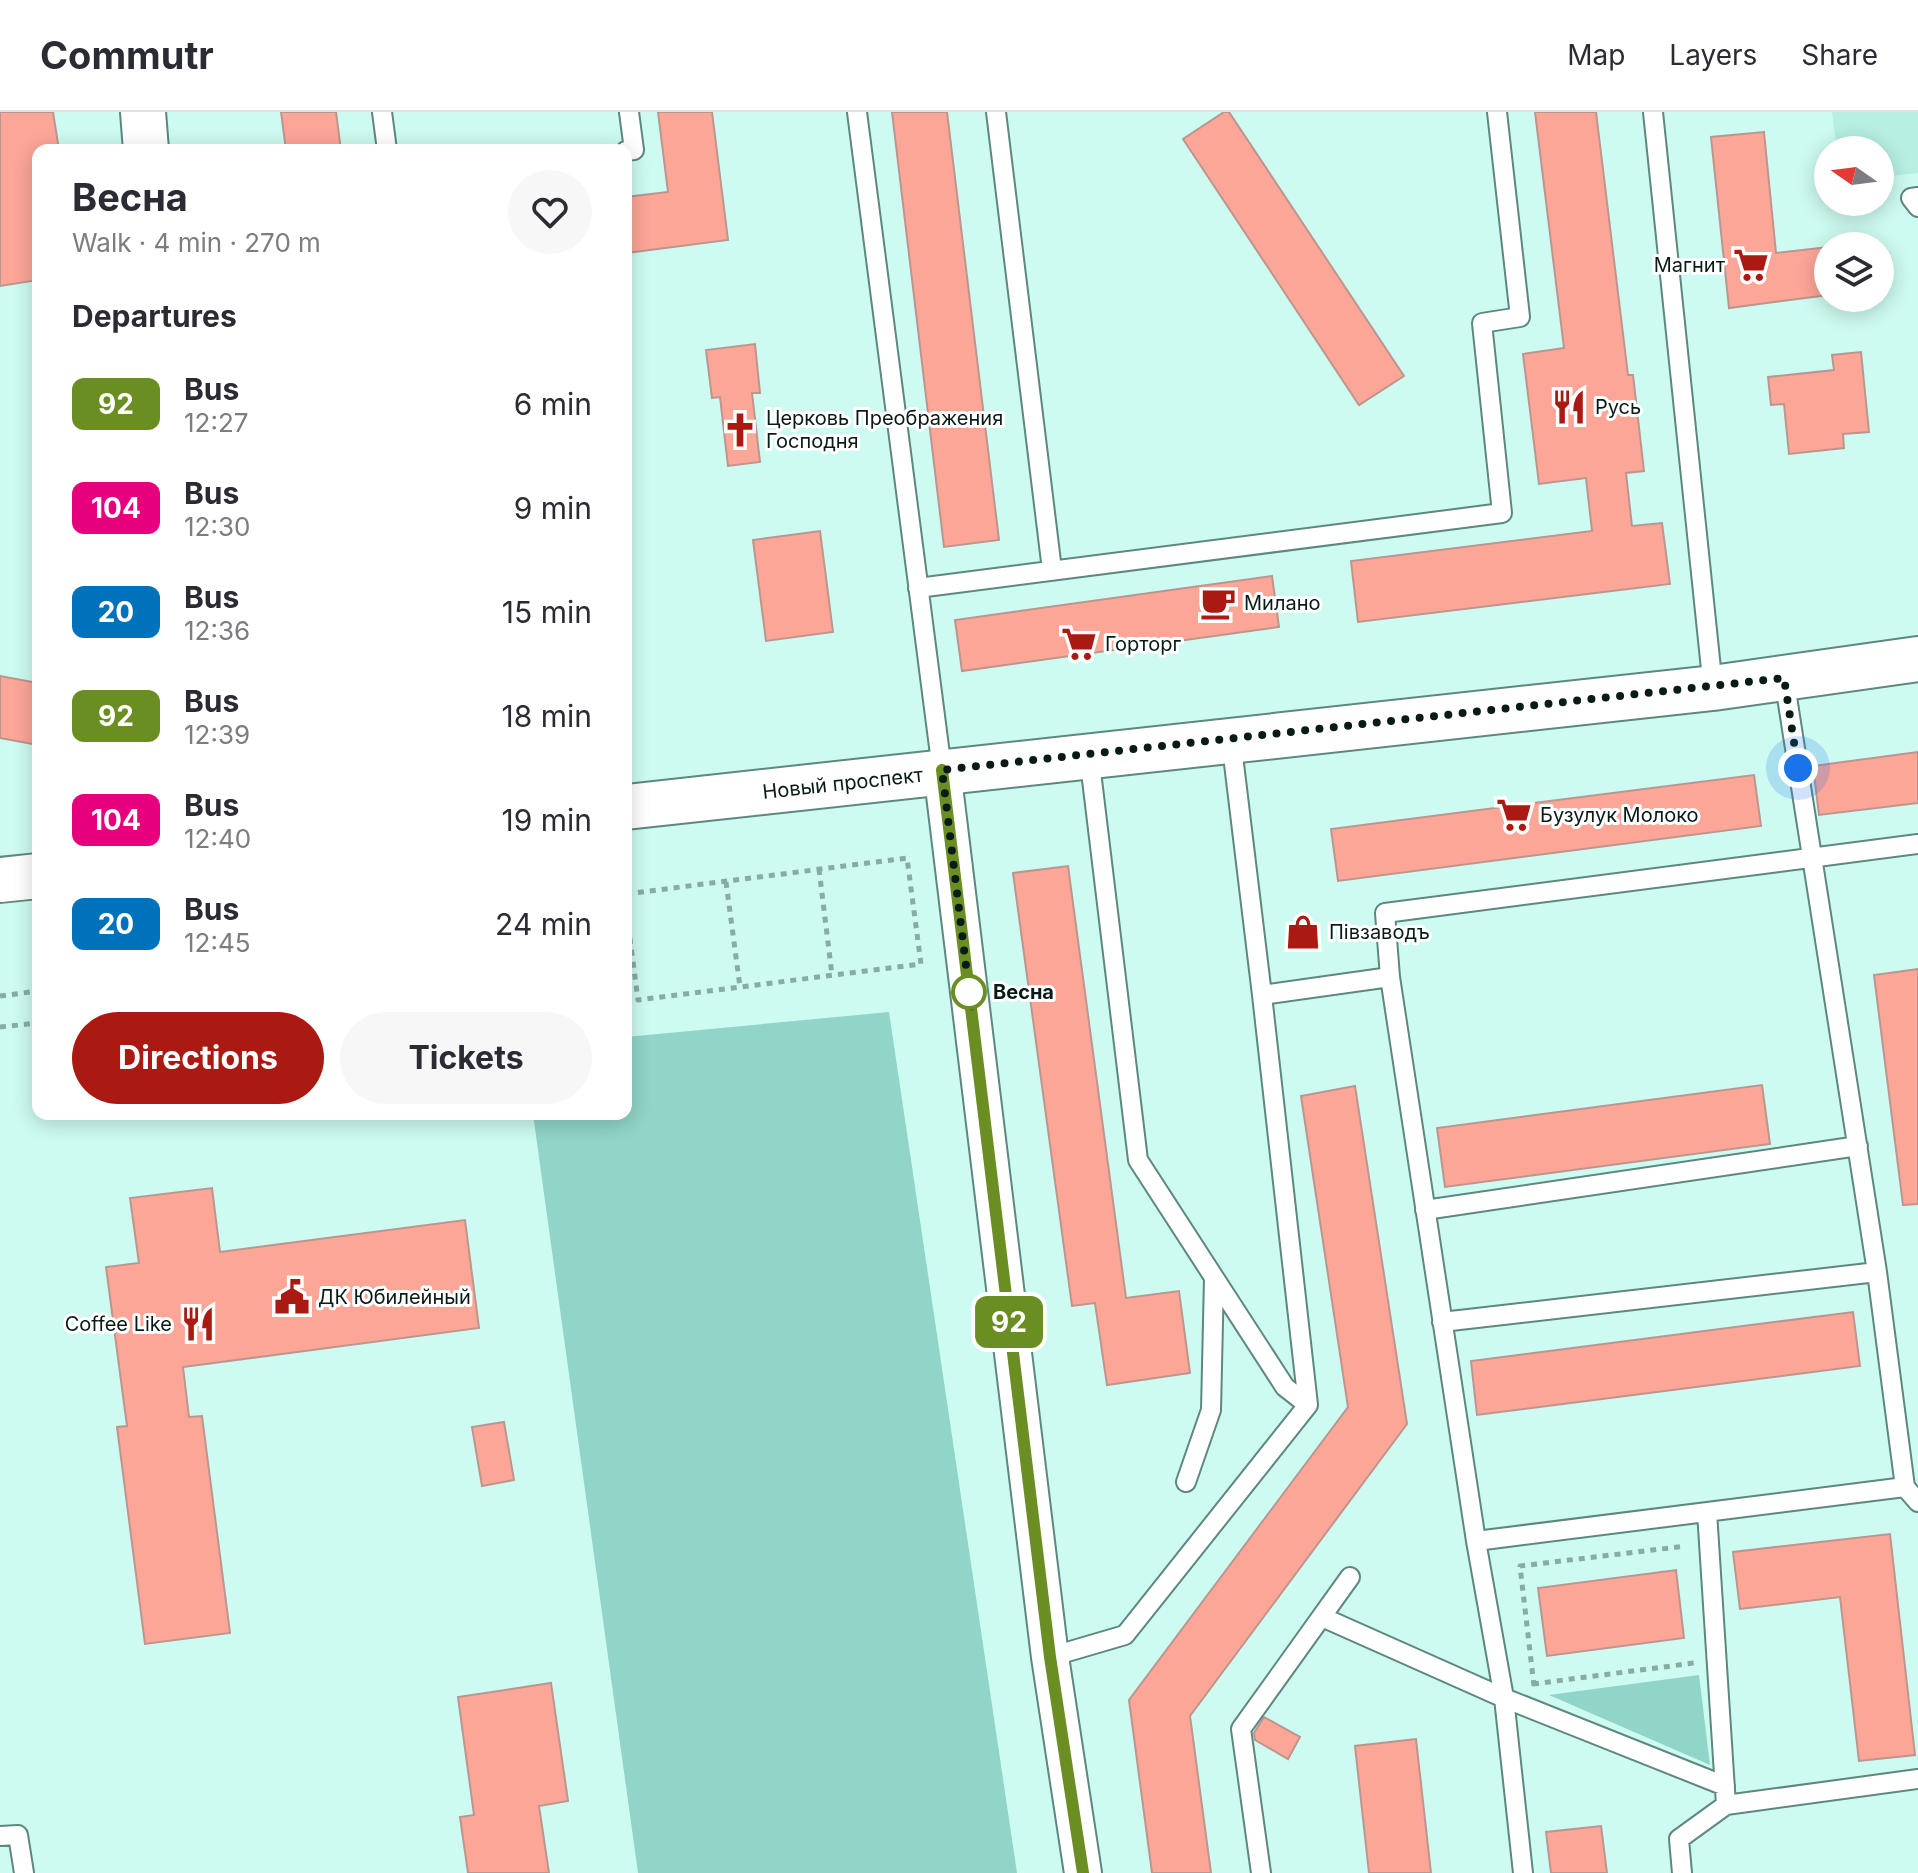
<!DOCTYPE html>
<meta charset="utf-8">
<style>
body{margin:0;font-family:Inter,sans-serif;background:#f7f7f7;color:#2b2b33;height:100vh;display:flex;flex-direction:column;font-size:30px;white-space:nowrap}
*{box-sizing:border-box;margin:0}
p{font-size:26px;color:#7c7c81}
.icon{flex:none;width:44px;height:44px;fill:none;stroke:currentColor;stroke-width:2;stroke-linecap:round;stroke-linejoin:round}
.map{position:relative;flex:1;overflow:hidden}
.drawer{position:absolute;left:32px;top:32px;width:600px;height:976px;display:flex;flex-direction:column;background:#fff;border-radius:16px;box-shadow:0 4px 20px #0003}
.drawer>*{flex:none}
.badge{padding:0 16px;border-radius:12px;font-size:28px;line-height:52px}
.needle{width:52px;rotate:284deg}
.buttons{position:absolute;left:1814px;top:24px;display:grid;gap:16px}
.buttons a{display:grid;place-items:center;width:80px;height:80px;border-radius:50%;background:#fff;box-shadow:0 4px 20px #0003;font-size:40px}
.you{position:absolute;width:40px;height:40px;margin:-20px;border:6px solid #fff;border-radius:50%;background:#1a73e8;box-shadow:0 0 0 12px #1a73e833}
.map>.badge{position:absolute;translate:-50% -50%;box-shadow:0 0 0 4px #fff}
h2{padding:0 40px;font-size:30px;line-height:72px}
.round{display:grid;place-items:center;flex:none;width:84px;height:84px;border-radius:42px;background:#f7f7f7}
.overview{display:flex;align-items:center;justify-content:space-between;height:136px;padding:0 40px}
h1{font-size:38px;font-weight:700;line-height:60px}
.primary-button{display:flex;gap:16px;margin-top:auto;padding:16px 40px}
.primary-button a{flex:1;height:92px;border-radius:48px;background:#ab1a12;color:#fff;font-size:32px;font-weight:700;line-height:92px;text-align:center}
.primary-button a+a{background:#f7f7f7;color:#2b2b33}
ul{padding:0;list-style:none}
li{display:flex;align-items:center;gap:24px;height:104px;padding:0 40px}
li div{flex:1}
li b{display:block;font-size:30px}
li em{font-style:normal}
li .badge{min-width:88px;font-weight:700;text-align:center}
header{display:flex;align-items:center;gap:48px;box-sizing:border-box;height:112px;padding:0 40px;background:#fff;border-bottom:2px solid #e1e1e2}
header strong{font-size:38px}
nav{display:flex;gap:44px;margin-inline-start:auto;font-size:28px}
.map>svg:first-child{display:block}
.built{fill:#b7efe3}
.green{fill:#90d5c7}
.building{fill:#fca698;stroke:#bd958f;stroke-width:2}
.lines{fill:none;stroke-linecap:round;stroke-linejoin:round}
.service-casing{stroke:#5d877f;stroke-width:22}
.minor-casing{stroke:#5d877f;stroke-width:40}
.tertiary-casing{stroke:#5d877f;stroke-width:48}
.path{stroke:#88aca4;stroke-width:5;stroke-dasharray:6 6;stroke-linecap:butt}
.service{stroke:#fff;stroke-width:18}
.minor{stroke:#fff;stroke-width:36}
.tertiary{stroke:#fff;stroke-width:44}
.line-casing{stroke:#fff;stroke-width:18}
.line{stroke:#6b8e23;stroke-width:12}
.walk{stroke:#091b17;stroke-width:8;stroke-dasharray:0 14.4}
.stop-dot{fill:#fff;stroke:#6b8e23;stroke-width:4}
.labels{text-anchor:middle;stroke-width:6;stroke-linejoin:round;paint-order:stroke}
.poi-label{font-size:20px;fill:#091b17;stroke:#fff;text-anchor:start}
.street-label{font-size:20px;fill:#091b17;stroke:#fff}
.stop-label{font-size:20px;font-weight:bold;fill:#091b17;stroke:#fff;text-anchor:start}
</style>
<header>
<strong>Commutr</strong>
<nav><a>Map</a><a>Layers</a><a>Share</a></nav>
</header>
<div class="map">
<svg width="1918" height="1761" viewBox="0 0 1918 1761">
<rect width="100%" height="100%" fill="#cdfbf1"/>
<!-- built -->
<path class="built" d="M 1832,0 L 1918,0 L 1918,61 L 1880,65 L 1880,38 L 1837,38 Z"/>
<!-- green -->
<path class="green" d="M 889,900 L 1017,1761 L 638,1761 L 533,1002 L 626,1002 L 626,925 Z
M 1699,1563 L 1710,1653 L 1549,1583 Z"/>
<!-- building -->
<path class="building" d="M 0,0 L 53,0 L 59,38 L 38,38 L 38,168 L 0,174 Z
M 281,0 L 336,0 L 341,38 L 286,38 Z
M 658,0 L 712,0 L 728,128 L 626,141 L 626,85 L 668,80 Z
M 892,0 L 947,0 L 999,428 L 944,435 Z
M 1224,0 L 1229,0 L 1404,264 L 1359,293 L 1183,27 Z
M 1535,0 L 1596,0 L 1628,263 L 1633,263 L 1644,359 L 1626,361 L 1632,414 L 1662,411 L 1670,472 L 1358,510 L 1351,449 L 1592,419 L 1586,366 L 1539,372 L 1523,242 L 1564,236 Z
M 1764,20 L 1776,141 L 1828,135 L 1828,183 L 1729,196 L 1711,25 Z
M 755,232 L 760,281 L 752,281 L 760,350 L 728,354 L 720,285 L 712,286 L 706,238 Z
M 1861,240 L 1869,320 L 1843,322 L 1844,336 L 1789,342 L 1784,292 L 1771,293 L 1768,265 L 1834,258 L 1832,243 Z
M 820,419 L 833,520 L 766,529 L 753,428 Z
M 1272,464 L 1279,515 L 962,559 L 955,508 Z
M 0,564 L 38,571 L 38,633 L 0,626 Z
M 1918,640 L 1918,691 L 1819,703 L 1813,654 Z
M 1754,663 L 1761,714 L 1338,769 L 1331,717 Z
M 1068,754 L 1126,1186 L 1179,1179 L 1190,1261 L 1107,1273 L 1095,1191 L 1072,1194 L 1013,761 Z
M 1918,857 L 1918,1092 L 1903,1093 L 1874,863 Z
M 1762,973 L 1770,1032 L 1445,1075 L 1437,1016 Z
M 1355,974 L 1407,1312 L 1190,1604 L 1211,1761 L 1152,1761 L 1129,1588 L 1348,1295 L 1301,984 Z
M 212,1076 L 220,1140 L 465,1108 L 479,1216 L 183,1255 L 189,1305 L 202,1304 L 230,1521 L 145,1532 L 117,1315 L 127,1314 L 106,1155 L 139,1151 L 130,1086 Z
M 1853,1200 L 1860,1254 L 1477,1303 L 1471,1249 Z
M 504,1310 L 514,1368 L 482,1374 L 472,1315 Z
M 1890,1422 L 1915,1643 L 1859,1649 L 1840,1485 L 1740,1497 L 1733,1440 Z
M 1676,1458 L 1684,1526 L 1547,1544 L 1538,1476 Z
M 551,1571 L 568,1689 L 539,1694 L 549,1761 L 468,1761 L 460,1705 L 474,1703 L 458,1585 Z
M 1264,1605 L 1300,1625 L 1288,1647 L 1255,1628 L 1254,1621 Z
M 1416,1627 L 1431,1761 L 1369,1761 L 1355,1634 Z
M 1601,1714 L 1607,1761 L 1551,1761 L 1546,1720 Z"/>
<g class="lines">
<!-- service casing -->
<g class="service-casing">
<path id="service" d="M 382,0 L 387,38
M 857,0 L 942,658
M 996,0 L 1052,458
M 1653,0 L 1713,576
M 626,39 L 634,38 L 629,0
M 1918,85 L 1911,86 L 1918,95
M 918,476 L 1502,401 L 1482,211 L 1520,205 L 1497,0
M 1784,566 L 1877,1160 L 1905,1375
M 1231,627 L 1262,883 L 1390,865 L 1476,1429 L 1905,1375 L 1918,1390
M 1089,643 L 1138,1048 L 1285,1275 L 1308,1293 L 1262,883
M 1390,865 L 1385,801 L 1918,732
M 1425,1098 L 1858,1034
M 1442,1210 L 1877,1160
M 1186,1370 L 1211,1298 L 1214,1166
M 1707,1400 L 1726,1693 L 1918,1667
M 1476,1429 L 1504,1586 L 1725,1674
M 1322,1505 L 1504,1586 L 1523,1761
M 1050,1545 L 1125,1523 L 1308,1293
M 0,1724 L 18,1723 L 24,1761
M 1261,1761 L 1241,1617 L 1350,1465
M 1682,1761 L 1679,1727 L 1726,1693"/>
</g>
<!-- minor casing -->
<g class="minor-casing">
<path id="minor" d="M 942,658 L 1050,1545 L 1083,1761"/>
</g>
<!-- tertiary casing -->
<g class="tertiary-casing">
<g id="tertiary">
<path d="M 143,0 L 146,38"/>
<path id="s1" d="M 626,695 L 1713,576 L 1918,547"/>
<path d="M 0,768 L 38,764"/>
</g>
</g>
<!-- path -->
<path class="path" d="M 819,757 L 832,863
M 726,770 L 740,875
M 626,782 L 907,746 L 921,852 L 638,888 L 626,796
M 0,884 L 38,879
M 0,915 L 38,911
M 1533,1572 L 1694,1551
M 1534,1574 L 1520,1454 L 1686,1434"/>
<!-- service -->
<use href="#service" class="service"/>
<!-- minor -->
<use href="#minor" class="minor"/>
<!-- tertiary -->
<use href="#tertiary" class="tertiary"/>
</g>
<g class="lines">
<!-- line casing -->
<g class="line-casing">
<path id="line" d="M 942,658 L 1050,1545 L 1083,1761"/>
</g>
<!-- line -->
<use href="#line" class="line"/>
<!-- walk -->
<path class="walk" d="M 969,880 L 971,895 L 942,658 L 1784,566 L 1798,656"/>
</g>
<!-- icons -->
<defs>
<g id="supermarket-bare" transform="scale(2.76)"><path d="M-6-5.5h2.5l.6 2H6L4.5 2H-2.5L-4.4-4H-6ZM-1.5 3.2a1.3 1.3 0 1 0 .1 0ZM3 3.2a1.3 1.3 0 1 0 .1 0Z" fill="#ab1a12" stroke="#fff" stroke-width="2.5" paint-order="stroke"/></g>
<g id="restaurant-bare" transform="scale(2.76)"><path d="M-5-6h1v4h1v-4h1v4h1v-4h1v5L-1.5 .5V6h-2V.5L-5-1ZM5-6V6H3V1.5H1.5Q1.5-4 5-6Z" fill="#ab1a12" stroke="#fff" stroke-width="2.5" paint-order="stroke"/></g>
<g id="church-bare" transform="scale(2.76)"><path d="M-1.2-6h2.4v3.5h3.3v2.4h-3.3V6h-2.4V-.1h-3.3v-2.4h3.3Z" fill="#ab1a12" stroke="#fff" stroke-width="2.5" paint-order="stroke"/></g>
<g id="cafe-bare" transform="scale(2.76)"><path d="M-5.5-4.5H6V0H3Q3 3.5 0 3.5H-2.5Q-5.5 3.5-5.5 0ZM3-3.2v2h1.7v-2ZM-6 4.5H4V6H-6Z" fill="#ab1a12" stroke="#fff" stroke-width="2.5" paint-order="stroke"/></g>
<g id="shop-bare" transform="scale(2.76)"><path d="M-5-2.5h2.3a2.7 3.5 0 0 1 5.4 0H5L5.5 6h-11ZM-1.5-2.5h3a1.5 2.3 0 0 0-3 0Z" fill="#ab1a12" stroke="#fff" stroke-width="2.5" paint-order="stroke"/></g>
<g id="civic-bare" transform="scale(2.76)"><path d="M-.6-6.5H3V-4.5H.6V-3L4-1V1h2V6H-6V1h2V-1L-.6-3ZM-1.2 2.5V6h2.4V2.5Z" fill="#ab1a12" stroke="#fff" stroke-width="2.5" paint-order="stroke"/></g>
</defs>
<g fill-rule="evenodd">
<use href="#supermarket-bare" x="1751" y="153"/>
<use href="#restaurant-bare" x="1569" y="295"/>
<use href="#church-bare" x="740" y="318"/>
<use href="#cafe-bare" x="1218" y="491"/>
<use href="#supermarket-bare" x="1079" y="532"/>
<use href="#supermarket-bare" x="1514" y="703"/>
<use href="#shop-bare" x="1303" y="820"/>
<use href="#civic-bare" x="292" y="1185"/>
<use href="#restaurant-bare" x="198" y="1212"/>
</g>
<!-- markers -->
<circle class="stop-dot" cx="969" cy="880" r="16"/>
<g class="labels">
<!-- poi labels -->
<g class="poi-label">
<text x="1725" y="160" text-anchor="end">Магнит</text>
<text x="1595" y="302">Русь</text>
<text x="766" y="313">Церковь Преображения<tspan x="766" dy="23">Господня</tspan></text>
<text x="1244" y="498">Милано</text>
<text x="1105" y="539">Горторг</text>
<text x="1540" y="710">Бузулук Молоко</text>
<text x="1329" y="827">Півзаводъ</text>
<text x="318" y="1192">ДК Юбилейный</text>
<text x="172" y="1219" text-anchor="end">Coffee Like</text>
</g>
<!-- street labels -->
<g class="street-label">
<text dy="7" stroke="none"><textPath href="#s1" startOffset="218">Новый проспект</textPath></text>
</g>
<!-- stop labels -->
<g class="stop-label">
<text x="993" y="887">Весна</text>
</g>
</g>
</svg>
<div class="buttons">
<a><svg class="needle" viewBox="-14 -14 28 28"><path d="M0-13l5 13h-10z" fill="#e53935"/><path d="M0 13l5-13h-10z" fill="#7c7c81"/></svg></a>
<a><svg class="icon" aria-label="layers" viewBox="0 0 24 24"><path d="M12 4l9 5-9 5-9-5zM3 14l9 5 9-5"/></svg></a>
</div>
<div class="you" style="left:1798px;top:656px"></div>
<b class="badge" style="left:1009px;top:1210px;background:#6b8e23;color:#fff">92</b>
<section class="drawer">
<div class="overview"><div><h1>Весна</h1><p>Walk · 4 min · 270 m</p></div><a class="round"><svg class="icon" aria-label="heart" viewBox="0 0 24 24"><path d="M12 20l-8-8c-3-5 5-10 8-4 3-6 11-1 8 4z"/></svg></a></div>
<h2>Departures</h2>
<ul>
<li><span class="badge" style="background:#6b8e23;color:#fff">92</span><div><b>Bus</b><p>12:27</p></div><em>6 min</em></li>
<li><span class="badge" style="background:#e6007e;color:#fff">104</span><div><b>Bus</b><p>12:30</p></div><em>9 min</em></li>
<li><span class="badge" style="background:#0072bc;color:#fff">20</span><div><b>Bus</b><p>12:36</p></div><em>15 min</em></li>
<li><span class="badge" style="background:#6b8e23;color:#fff">92</span><div><b>Bus</b><p>12:39</p></div><em>18 min</em></li>
<li><span class="badge" style="background:#e6007e;color:#fff">104</span><div><b>Bus</b><p>12:40</p></div><em>19 min</em></li>
<li><span class="badge" style="background:#0072bc;color:#fff">20</span><div><b>Bus</b><p>12:45</p></div><em>24 min</em></li>
</ul>
<div class="primary-button"><a>Directions</a><a>Tickets</a></div>
</section>
</div>
